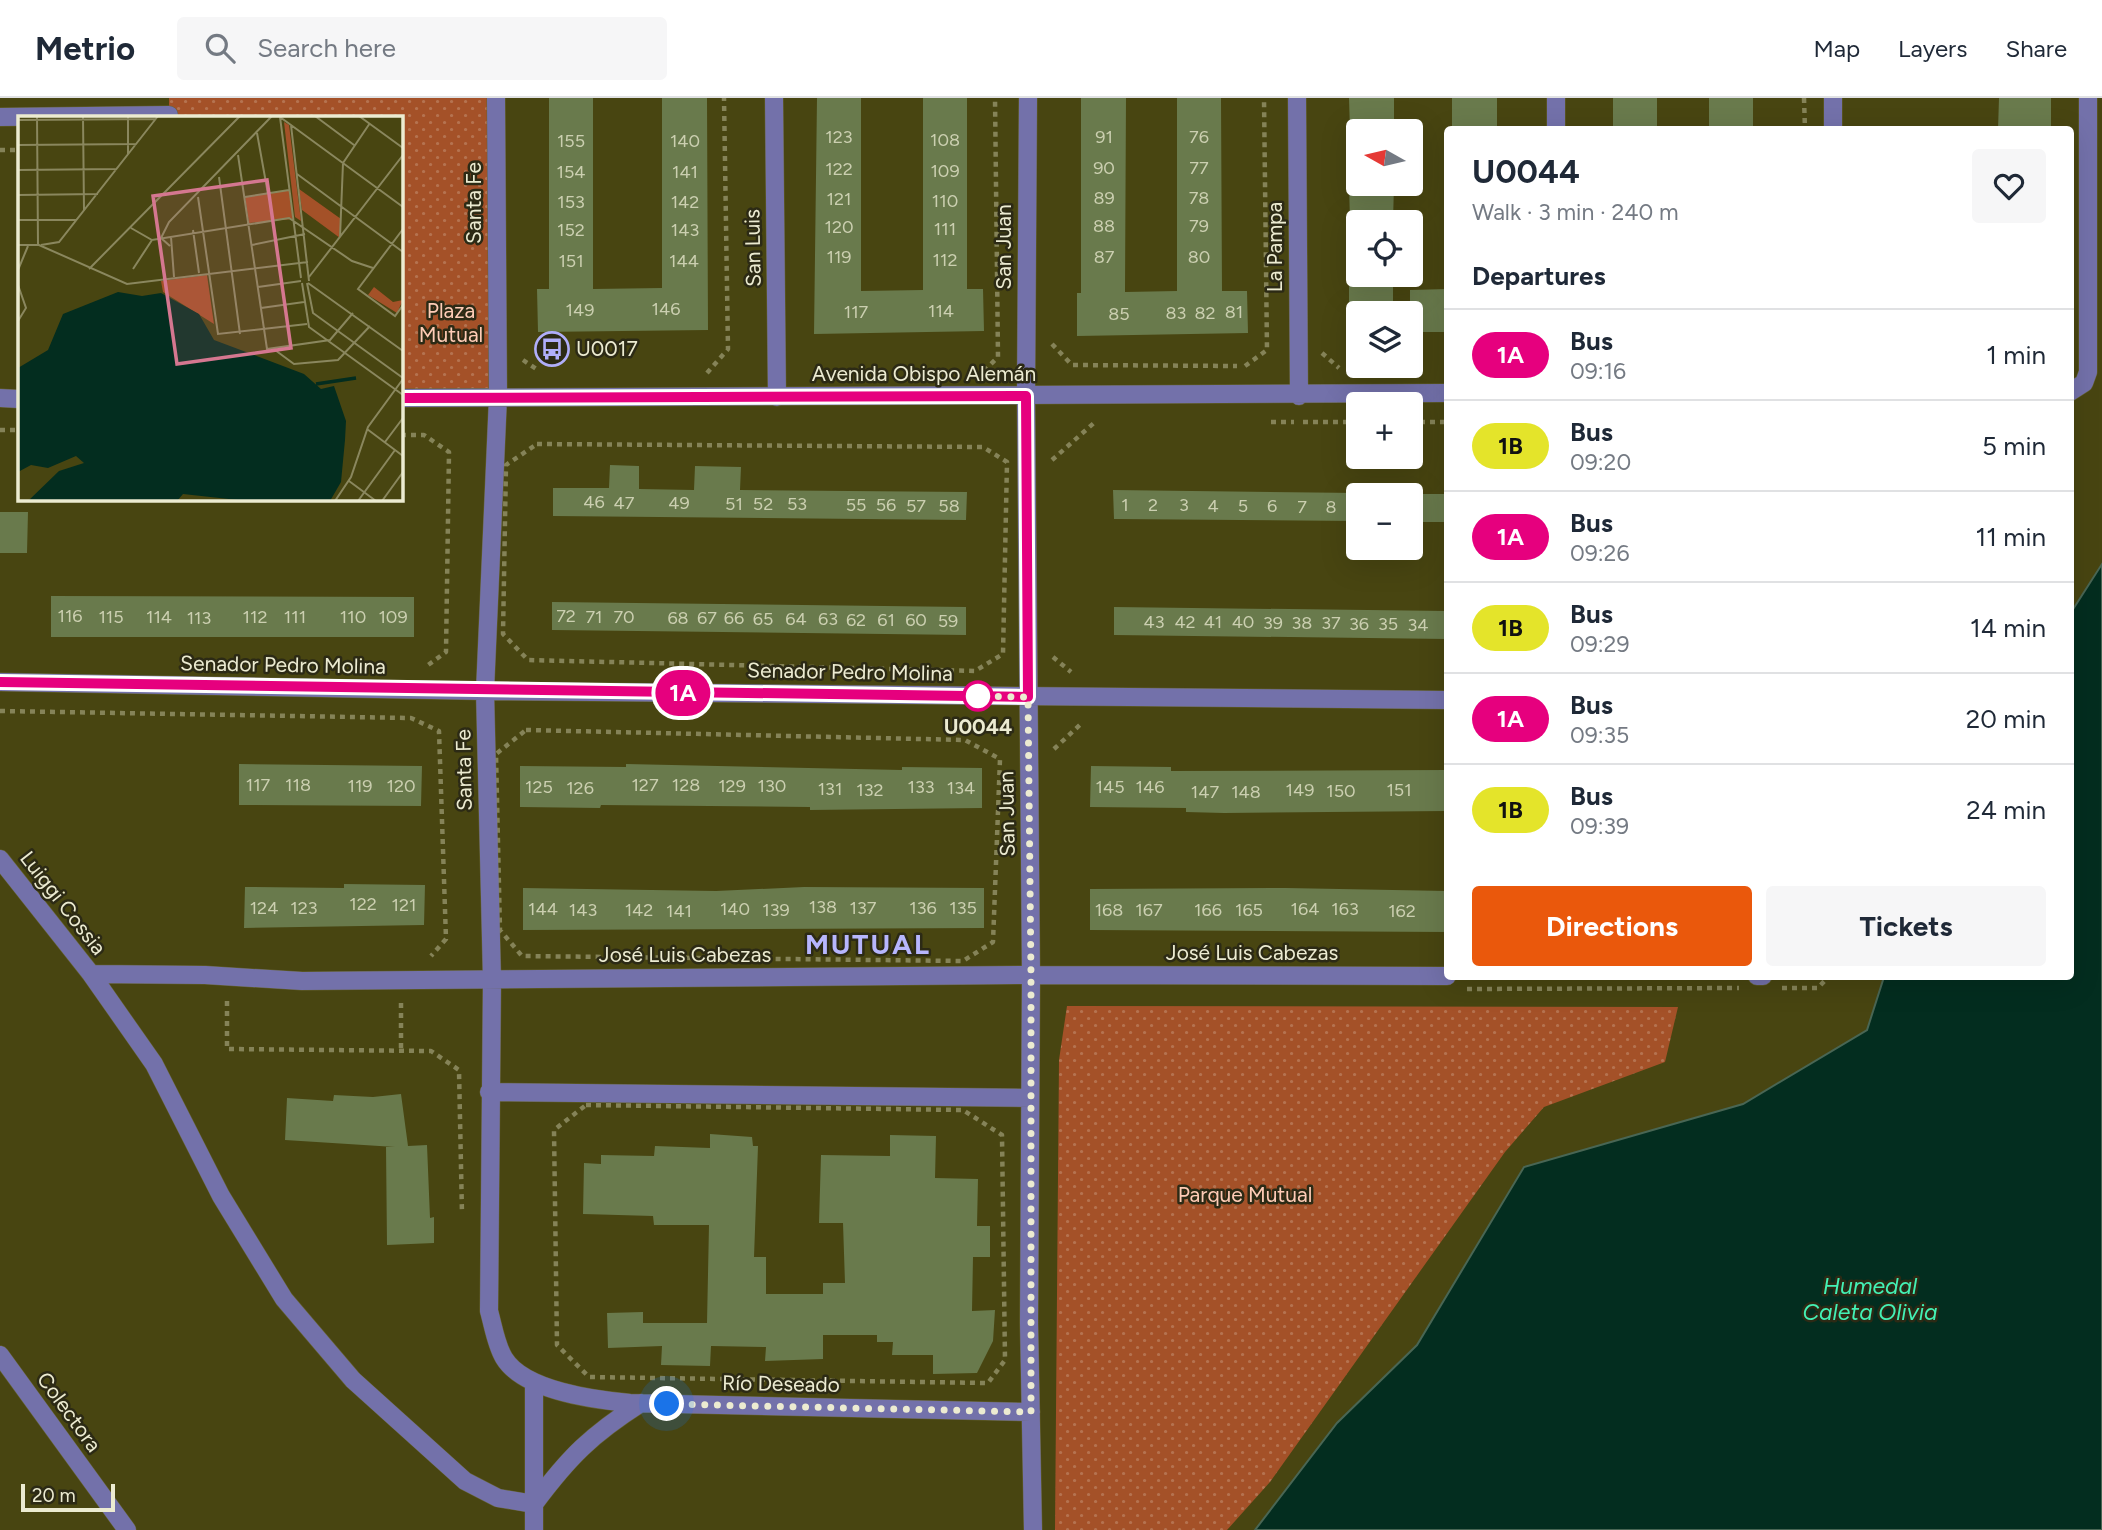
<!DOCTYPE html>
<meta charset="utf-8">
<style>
body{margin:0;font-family:Figtree,sans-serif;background:#f6f6f7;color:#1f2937;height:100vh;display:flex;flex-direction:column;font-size:26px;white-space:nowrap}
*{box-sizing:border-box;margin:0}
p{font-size:23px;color:#747a83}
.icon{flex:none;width:38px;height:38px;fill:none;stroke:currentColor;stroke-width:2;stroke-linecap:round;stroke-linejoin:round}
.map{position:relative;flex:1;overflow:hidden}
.side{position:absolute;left:1444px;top:28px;width:630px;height:854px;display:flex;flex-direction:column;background:#fff;border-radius:7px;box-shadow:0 7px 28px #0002}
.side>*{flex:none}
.badge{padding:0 14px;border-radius:23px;font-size:24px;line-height:46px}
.needle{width:46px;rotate:278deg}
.controls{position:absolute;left:1346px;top:21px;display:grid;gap:14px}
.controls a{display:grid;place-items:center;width:77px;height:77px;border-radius:7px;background:#fff;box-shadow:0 7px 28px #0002;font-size:35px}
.scale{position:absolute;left:21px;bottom:18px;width:94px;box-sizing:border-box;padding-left:7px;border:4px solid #ecebd1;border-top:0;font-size:19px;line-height:24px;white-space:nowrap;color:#ecebd1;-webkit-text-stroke:5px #2c2a15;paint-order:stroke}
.you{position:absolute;width:35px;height:35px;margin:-18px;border:5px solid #fff;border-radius:50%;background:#1a73e8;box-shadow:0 0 0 10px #1a73e833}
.map>.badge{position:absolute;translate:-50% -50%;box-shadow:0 0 0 4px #fff}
h2{padding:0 28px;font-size:26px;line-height:63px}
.round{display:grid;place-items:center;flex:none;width:74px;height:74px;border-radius:7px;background:#f6f6f7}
.headline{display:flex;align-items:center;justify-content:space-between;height:119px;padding:0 28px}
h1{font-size:33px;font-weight:700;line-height:52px}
.primary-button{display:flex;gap:14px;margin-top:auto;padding:14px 28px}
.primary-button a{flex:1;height:80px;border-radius:7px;background:#ea580c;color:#fff;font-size:28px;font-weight:700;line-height:80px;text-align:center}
.primary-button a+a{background:#f6f6f7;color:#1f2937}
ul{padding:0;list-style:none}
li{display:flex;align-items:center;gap:21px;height:91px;padding:0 28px;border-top:2px solid #e0e1e3}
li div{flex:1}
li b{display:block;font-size:26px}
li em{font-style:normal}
li .badge{min-width:77px;font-weight:700;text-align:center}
header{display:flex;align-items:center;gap:42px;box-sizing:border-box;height:98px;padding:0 35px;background:#fff;border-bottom:2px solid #e0e1e3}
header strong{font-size:33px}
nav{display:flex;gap:38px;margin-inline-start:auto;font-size:24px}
.search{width:490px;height:63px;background:#f6f6f7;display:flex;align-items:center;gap:18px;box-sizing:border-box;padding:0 24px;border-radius:7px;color:#747a83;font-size:26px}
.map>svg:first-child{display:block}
.park{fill:url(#park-dots)}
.water{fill:#032d1f;stroke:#496654;stroke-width:2}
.building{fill:#697a4c}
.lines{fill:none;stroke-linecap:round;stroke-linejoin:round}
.minor-casing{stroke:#666334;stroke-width:19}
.path{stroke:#858358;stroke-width:4.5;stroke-dasharray:5 5;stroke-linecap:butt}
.minor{stroke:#7371aa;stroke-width:18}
.line-casing{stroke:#fff;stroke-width:16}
.line{stroke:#e6007e;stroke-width:10}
.walk{stroke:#ecebd1;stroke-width:7;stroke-dasharray:0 12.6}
.stop-dot{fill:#fff;stroke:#e6007e;stroke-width:3.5}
.labels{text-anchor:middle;stroke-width:5;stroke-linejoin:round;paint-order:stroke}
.number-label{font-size:18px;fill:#cbcfb0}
.street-label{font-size:21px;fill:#ecebd1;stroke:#2c2a15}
.park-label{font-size:21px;fill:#ffccb6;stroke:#2c2a15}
.poi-label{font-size:21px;fill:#ecebd1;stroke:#2c2a15;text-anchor:start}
.stop-label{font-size:21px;font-weight:bold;fill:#ecebd1;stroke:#2c2a15}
.water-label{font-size:23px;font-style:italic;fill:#43f1b5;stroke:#2c2a15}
.district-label{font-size:28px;font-weight:bold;letter-spacing:2px;fill:#b7b6fd;stroke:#2c2a15}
.inset-river{fill:none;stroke:#032d1f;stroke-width:3.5}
.inset-road{fill:none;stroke:#8a875e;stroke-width:2}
.view{fill:#d57790;fill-opacity:0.15;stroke:#d57790;stroke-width:3.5}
.inset-edge{fill:none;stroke:#ecebd1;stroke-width:3.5}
</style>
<header>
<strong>Metrio</strong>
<div class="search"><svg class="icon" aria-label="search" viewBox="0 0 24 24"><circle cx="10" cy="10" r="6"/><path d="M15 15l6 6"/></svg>Search here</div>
<nav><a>Map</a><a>Layers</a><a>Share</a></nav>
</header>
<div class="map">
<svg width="2102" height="1432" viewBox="0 0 2102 1432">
<defs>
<pattern id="park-dots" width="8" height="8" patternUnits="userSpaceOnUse" patternTransform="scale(1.75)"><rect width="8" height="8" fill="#a45128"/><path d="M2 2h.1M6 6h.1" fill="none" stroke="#b57350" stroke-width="1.8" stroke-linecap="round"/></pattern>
</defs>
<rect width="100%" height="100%" fill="#484511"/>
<!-- park -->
<path class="park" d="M 169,0 L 497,0 L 498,299 L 401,300 L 401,19 L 169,19 Z
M 1067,908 L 1678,909 L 1665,964 L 1544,1009 L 1505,1054 L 1270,1384 L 1227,1432 L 1055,1432 L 1059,962 Z"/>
<!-- water -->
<path class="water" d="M 2102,466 L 2102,1432 L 1255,1432 L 1337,1325 L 1417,1247 L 1524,1069 L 1743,1006 L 1867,932 L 1884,879 L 2070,878 L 2070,516 Z"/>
<!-- building -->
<path class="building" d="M 549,0 L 593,0 L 593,191 L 662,190 L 662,0 L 707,0 L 708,232 L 538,234 L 537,191 L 549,191 Z
M 817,0 L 861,0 L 861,193 L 923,192 L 923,0 L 967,0 L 967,191 L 983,191 L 984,233 L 814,236 Z
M 1081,0 L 1126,0 L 1125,194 L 1177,193 L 1177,0 L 1221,0 L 1222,193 L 1247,193 L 1248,235 L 1077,238 L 1077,195 L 1081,195 Z
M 1349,0 L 1394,0 L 1394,33 L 1350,33 Z
M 1452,0 L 1497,0 L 1497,32 L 1452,32 Z
M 1613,0 L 1657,0 L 1657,32 L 1613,32 Z
M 1709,0 L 1753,0 L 1753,32 L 1709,32 Z
M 1999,0 L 2051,0 L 2051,31 L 1998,32 Z
M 1349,86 L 1394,86 L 1393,124 L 1350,124 Z
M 1349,177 L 1393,177 L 1393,215 L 1349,215 Z
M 1447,191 L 1447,234 L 1410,234 L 1410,192 Z
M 610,367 L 639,368 L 639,391 L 694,392 L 695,368 L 741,369 L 740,392 L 967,394 L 966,422 L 553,418 L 553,390 L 609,390 Z
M 1113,392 L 1358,395 L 1358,423 L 1114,421 Z
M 1410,396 L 1447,396 L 1447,424 L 1410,424 Z
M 0,414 L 28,414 L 27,455 L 0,455 Z
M 51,498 L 414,499 L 414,539 L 51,539 Z
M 552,504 L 966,509 L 966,537 L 552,532 Z
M 1114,509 L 1447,513 L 1447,541 L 1114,537 Z
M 239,666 L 422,668 L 421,708 L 239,707 Z
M 626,666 L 902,672 L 902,669 L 982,670 L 982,710 L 810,712 L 810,709 L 601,707 L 600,710 L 520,709 L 520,668 L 626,669 Z
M 1091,668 L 1171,669 L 1171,673 L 1447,672 L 1447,713 L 1224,715 L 1186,714 L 1186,710 L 1090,709 Z
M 344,786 L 425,787 L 424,827 L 244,830 L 245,789 L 344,790 Z
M 804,789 L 984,790 L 984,830 L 523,832 L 523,790 L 716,793 Z
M 1286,790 L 1447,793 L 1447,834 L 1090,832 L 1090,791 Z
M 401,996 L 408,1048 L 427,1047 L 430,1120 L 434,1119 L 434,1145 L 387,1147 L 386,1049 L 395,1049 L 285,1042 L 287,1000 L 333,1003 L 334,997 L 373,999 Z
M 710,1036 L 752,1039 L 753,1048 L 758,1048 L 754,1159 L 766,1159 L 766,1196 L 823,1196 L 823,1185 L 845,1185 L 843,1125 L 819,1125 L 821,1057 L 890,1058 L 890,1037 L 936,1038 L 935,1080 L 978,1081 L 977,1128 L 990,1128 L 990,1159 L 973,1159 L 972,1213 L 995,1212 L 993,1243 L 977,1275 L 933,1276 L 933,1257 L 892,1257 L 893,1244 L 877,1244 L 877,1237 L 823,1237 L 823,1261 L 765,1263 L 766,1249 L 711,1248 L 710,1268 L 661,1267 L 662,1248 L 608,1250 L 607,1215 L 643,1214 L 643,1225 L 707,1225 L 709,1127 L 654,1127 L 653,1118 L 583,1116 L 584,1065 L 601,1066 L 601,1057 L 654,1058 L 655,1048 L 710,1050 Z"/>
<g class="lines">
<!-- minor casing -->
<g class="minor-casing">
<path id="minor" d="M 496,0 L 498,299 L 485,593 L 492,882 L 489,1213 C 493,1227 496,1247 504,1260 C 524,1293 596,1302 630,1305 L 1031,1314
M 774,0 L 777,299
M 1028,0 L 1026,298 L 1031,877 L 1029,1225 L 1033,1432
M 1297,0 L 1299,298
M 1833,0 L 1833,32
M 0,19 L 169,17
M 1556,32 L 1556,0
M 2070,294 L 2084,285 L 2088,274 L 2088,0
M 0,300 L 19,301
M 401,300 L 1447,295
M 0,584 L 485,593 L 1447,602
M 0,761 L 91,876 L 154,966 L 221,1098 L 284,1201 L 353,1282 L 465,1383 L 498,1400 L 534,1406 C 569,1359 591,1337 641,1305
M 91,876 L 205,877 L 302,883 L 1031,877 L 1447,878
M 1757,878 L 1763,878
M 489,994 L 1030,1000
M 0,1257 L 127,1432
M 534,1284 L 534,1432"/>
</g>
<!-- path -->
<path class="path" d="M 1804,0 L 1805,32
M 0,52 L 19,52
M 1052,246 L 1072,267 L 1237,268
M 1322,255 L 1339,270
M 523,262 L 538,272
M 1245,268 L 1267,252 L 1264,0
M 984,273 L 998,259 L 995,0
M 707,275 L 728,251 L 724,0
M 1271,324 L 1294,324
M 1303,324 L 1358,324
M 1410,324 L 1447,324
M 0,332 L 19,332
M 401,337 L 424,337 L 449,354 L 446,554 L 428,567
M 537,346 L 983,349 L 1007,364 L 1003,556 L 975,573 L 528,562 L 503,536 L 506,367 Z
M 1052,362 L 1095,324
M 1053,559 L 1071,574
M 0,613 L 411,620 L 439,633 L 446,841 L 431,858
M 526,632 L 965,642 L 1000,661 L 993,844 L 963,863 L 522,858 L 500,832 L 496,656 Z
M 1054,651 L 1083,624
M 1782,890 L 1818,890 L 1829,878
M 1467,891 L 1739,890
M 227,903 L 227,951 L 431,953 L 459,972 L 462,1116
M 401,905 L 401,953
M 586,1007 L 963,1012 L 1002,1037 L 1005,1262 L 988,1285 L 589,1279 L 557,1247 L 554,1032 Z"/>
<!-- minor -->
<use href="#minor" class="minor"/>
</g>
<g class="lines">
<!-- line casing -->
<g class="line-casing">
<path id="line" d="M 0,584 L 1028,599 L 1026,298 L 401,300"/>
</g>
<!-- line -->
<use href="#line" class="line"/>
<!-- walk -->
<path class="walk" d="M 667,1306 L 1031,1314 L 1031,877 L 1028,599 L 974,598 L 978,598"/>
</g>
<!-- icons -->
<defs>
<g id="bus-ring" transform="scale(1.75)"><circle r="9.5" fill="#2c2a15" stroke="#b0aefa" stroke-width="1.5"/><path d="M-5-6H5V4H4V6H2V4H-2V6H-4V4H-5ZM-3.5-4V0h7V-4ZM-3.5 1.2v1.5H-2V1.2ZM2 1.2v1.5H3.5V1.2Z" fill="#b0aefa"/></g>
</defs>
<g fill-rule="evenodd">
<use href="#bus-ring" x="552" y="251"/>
</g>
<!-- markers -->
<circle class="stop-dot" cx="978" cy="598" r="14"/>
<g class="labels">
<!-- number labels -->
<g class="number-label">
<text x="839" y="45">123</text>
<text x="1104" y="45">91</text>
<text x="1199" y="45">76</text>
<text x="945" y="48">108</text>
<text x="571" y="49">155</text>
<text x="685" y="49">140</text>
<text x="1104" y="76">90</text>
<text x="1199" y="76">77</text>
<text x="839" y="77">122</text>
<text x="945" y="79">109</text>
<text x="571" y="80">154</text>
<text x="685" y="80">141</text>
<text x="1104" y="106">89</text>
<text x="1199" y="106">78</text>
<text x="839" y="107">121</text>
<text x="945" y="109">110</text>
<text x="571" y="110">153</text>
<text x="685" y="110">142</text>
<text x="1104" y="134">88</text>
<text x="1199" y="134">79</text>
<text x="839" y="135">120</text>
<text x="945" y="137">111</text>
<text x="571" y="138">152</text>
<text x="685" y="138">143</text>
<text x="839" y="165">119</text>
<text x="1104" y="165">87</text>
<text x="1199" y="165">80</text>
<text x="945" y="168">112</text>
<text x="571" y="169">151</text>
<text x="684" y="169">144</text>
<text x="666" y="217">146</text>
<text x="580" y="218">149</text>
<text x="941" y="219">114</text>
<text x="856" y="220">117</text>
<text x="1234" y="220">81</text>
<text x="1176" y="221">83</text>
<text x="1205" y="221">82</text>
<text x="1119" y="222">85</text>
<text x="594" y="410">46</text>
<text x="624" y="411">47</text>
<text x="679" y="411">49</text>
<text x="734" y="412">51</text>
<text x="763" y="412">52</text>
<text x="797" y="412">53</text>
<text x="856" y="413">55</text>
<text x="886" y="413">56</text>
<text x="1125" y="413">1</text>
<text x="1153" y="413">2</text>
<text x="1184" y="413">3</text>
<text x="916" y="414">57</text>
<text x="949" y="414">58</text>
<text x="1213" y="414">4</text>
<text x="1243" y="414">5</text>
<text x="1272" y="414">6</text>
<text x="1302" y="415">7</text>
<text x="1331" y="415">8</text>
<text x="70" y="524">116</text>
<text x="566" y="524">72</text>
<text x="111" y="525">115</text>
<text x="159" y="525">114</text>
<text x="255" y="525">112</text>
<text x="295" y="525">111</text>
<text x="353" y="525">110</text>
<text x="393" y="525">109</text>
<text x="594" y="525">71</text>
<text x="624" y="525">70</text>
<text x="199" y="526">113</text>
<text x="678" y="526">68</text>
<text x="707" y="526">67</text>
<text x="734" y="526">66</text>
<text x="763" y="527">65</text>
<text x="796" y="527">64</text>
<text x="828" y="527">63</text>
<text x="856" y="528">62</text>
<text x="886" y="528">61</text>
<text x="916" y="528">60</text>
<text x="948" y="529">59</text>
<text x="1154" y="530">43</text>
<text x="1185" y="530">42</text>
<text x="1213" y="530">41</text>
<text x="1243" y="530">40</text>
<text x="1273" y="531">39</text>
<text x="1302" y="531">38</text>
<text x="1331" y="531">37</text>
<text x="1359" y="532">36</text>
<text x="1388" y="532">35</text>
<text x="1418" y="533">34</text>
<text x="258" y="693">117</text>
<text x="298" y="693">118</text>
<text x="645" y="693">127</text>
<text x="686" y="693">128</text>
<text x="360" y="694">119</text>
<text x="401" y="694">120</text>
<text x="732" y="694">129</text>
<text x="772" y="694">130</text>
<text x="539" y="695">125</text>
<text x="921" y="695">133</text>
<text x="1110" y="695">145</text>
<text x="1150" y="695">146</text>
<text x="580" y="696">126</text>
<text x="961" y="696">134</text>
<text x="830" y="697">131</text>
<text x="870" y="698">132</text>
<text x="1300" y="698">149</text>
<text x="1399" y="698">151</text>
<text x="1341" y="699">150</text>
<text x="1205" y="700">147</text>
<text x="1246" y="700">148</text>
<text x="363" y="812">122</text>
<text x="404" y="813">121</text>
<text x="823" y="815">138</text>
<text x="264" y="816">124</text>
<text x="304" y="816">123</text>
<text x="863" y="816">137</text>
<text x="923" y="816">136</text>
<text x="963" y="816">135</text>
<text x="543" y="817">144</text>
<text x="735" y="817">140</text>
<text x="1305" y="817">164</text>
<text x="1345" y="817">163</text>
<text x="583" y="818">143</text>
<text x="639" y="818">142</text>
<text x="776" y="818">139</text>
<text x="1109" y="818">168</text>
<text x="1149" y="818">167</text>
<text x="1208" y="818">166</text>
<text x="1249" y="818">165</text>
<text x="679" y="819">141</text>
<text x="1402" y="819">162</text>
</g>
<!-- street labels -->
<g class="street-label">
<text transform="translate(474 105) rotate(-90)" y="7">Santa Fe</text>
<text transform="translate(1004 149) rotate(-90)" y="7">San Juan</text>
<text transform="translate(1275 149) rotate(-90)" y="7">La Pampa</text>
<text transform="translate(753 150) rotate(-91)" y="7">San Luis</text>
<text x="924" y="283">Avenida Obispo Alemán</text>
<text transform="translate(283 567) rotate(1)" y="7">Senador Pedro Molina</text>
<text transform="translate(850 574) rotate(1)" y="7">Senador Pedro Molina</text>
<text transform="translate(464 672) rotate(-91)" y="7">Santa Fe</text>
<text transform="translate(1007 716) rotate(-91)" y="7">San Juan</text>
<text transform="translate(63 805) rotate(52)" y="7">Luiggi Cossia</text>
<text x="1252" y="862">José Luis Cabezas</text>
<text x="685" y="864">José Luis Cabezas</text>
<text transform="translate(781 1286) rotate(1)" y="7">Río Deseado</text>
<text transform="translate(69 1314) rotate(54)" y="7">Colectora</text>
</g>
<!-- park labels -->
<g class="park-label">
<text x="451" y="220">Plaza<tspan x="451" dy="24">Mutual</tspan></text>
<text x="1245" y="1104">Parque Mutual</text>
</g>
<!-- poi labels -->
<g class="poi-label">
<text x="576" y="258">U0017</text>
</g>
<!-- stop labels -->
<g class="stop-label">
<text x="978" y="636">U0044</text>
</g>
<!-- water labels -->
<g class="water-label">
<text x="1870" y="1196">Humedal<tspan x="1870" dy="26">Caleta Olivia</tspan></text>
</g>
<!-- district labels -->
<g class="district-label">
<text x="868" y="856">MUTUAL</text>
</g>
</g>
<!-- overview -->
<g transform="translate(18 18)">
<rect width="385" height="385" fill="#484511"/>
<path d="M 266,6 L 271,9 L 283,105 L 277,101 ZM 281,73 L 323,103 L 322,122 L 284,94 ZM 271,74 L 275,103 L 231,107 L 227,81 ZM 189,159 L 196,208 L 145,176 L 143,165 ZM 356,171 L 375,186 L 385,184 L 379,197 L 350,179 Z" fill="#a45128"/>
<path d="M 100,176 L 124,180 L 143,177 L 181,198 L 196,224 L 286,258 L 303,273 L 316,270 L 328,305 L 327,324 L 323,366 L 312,385 L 229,385 L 165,378 L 159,385 L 10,385 L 41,355 L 66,347 L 58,340 L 30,352 L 13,349 L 0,356 L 0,252 L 30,234 L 45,198 Z" fill="#032d1f"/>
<path class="inset-river" d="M 298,268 L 338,262"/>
<path class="inset-road" d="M 19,0 L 20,129M 297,0 L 336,29M 341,0 L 385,32M 65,1 L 66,94M 262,1 L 283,162M 262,1 L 385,91M 0,4 L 138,3M 273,9 L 291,165M 239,17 L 250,78M 0,29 L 119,28M 110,38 L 110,1M 220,39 L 249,233 L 312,224 L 335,197M 0,54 L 99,53M 279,58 L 385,136M 201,61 L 222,218M 0,79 L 80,78M 180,81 L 200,218 L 289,208M 227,81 L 271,74M 0,104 L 59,104M 113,112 L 134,124 L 271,102 L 334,145 L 355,152M 385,113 L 340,173 L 377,200 L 385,189M 175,114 L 181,157M 153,121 L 156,161M 322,121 L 325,47 L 352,7M 0,129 L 21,129 L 109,168 L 290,146M 23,129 L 41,126 L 140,0M 234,129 L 287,118M 152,130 L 143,122 L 151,106 L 254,0M 71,153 L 222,0M 115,153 L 134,124M 0,154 L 10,130M 291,161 L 385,39M 284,167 L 291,211 L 385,279M 289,167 L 295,197 L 385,262M 290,167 L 385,235M 0,169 L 8,192 L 0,205M 240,171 L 283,165M 243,192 L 286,186M 257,234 L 276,248 L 320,244 L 352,210M 349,313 L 385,340M 367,326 L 385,302M 331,365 L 358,385M 317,385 L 333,361 L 350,311 L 385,263M 340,385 L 377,334M 364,385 L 385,356"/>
<path class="view" d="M 249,64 L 273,232 L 159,248 L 135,80 Z"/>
<rect width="385" height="385" class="inset-edge"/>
</g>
</svg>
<div class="controls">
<a><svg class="needle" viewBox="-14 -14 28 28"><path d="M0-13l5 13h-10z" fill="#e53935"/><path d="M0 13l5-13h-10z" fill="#747a83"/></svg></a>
<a><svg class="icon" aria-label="locate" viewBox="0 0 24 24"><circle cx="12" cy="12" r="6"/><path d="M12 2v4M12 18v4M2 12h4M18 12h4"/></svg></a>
<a><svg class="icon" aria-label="layers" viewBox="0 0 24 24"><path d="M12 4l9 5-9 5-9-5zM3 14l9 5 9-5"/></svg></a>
<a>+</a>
<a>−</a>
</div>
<div class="scale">20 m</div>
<div class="you" style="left:667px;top:1306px"></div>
<b class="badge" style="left:683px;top:595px;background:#e6007e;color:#fff">1A</b>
<section class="side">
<div class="headline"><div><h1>U0044</h1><p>Walk · 3 min · 240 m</p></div><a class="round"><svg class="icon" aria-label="heart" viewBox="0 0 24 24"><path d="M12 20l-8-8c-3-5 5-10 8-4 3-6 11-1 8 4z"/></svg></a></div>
<h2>Departures</h2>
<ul>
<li><span class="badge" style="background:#e6007e;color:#fff">1A</span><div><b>Bus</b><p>09:16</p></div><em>1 min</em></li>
<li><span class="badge" style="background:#e4e42a;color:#111">1B</span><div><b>Bus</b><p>09:20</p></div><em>5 min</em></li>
<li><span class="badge" style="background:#e6007e;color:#fff">1A</span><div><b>Bus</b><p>09:26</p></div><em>11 min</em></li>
<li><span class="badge" style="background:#e4e42a;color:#111">1B</span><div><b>Bus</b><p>09:29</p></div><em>14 min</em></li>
<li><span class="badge" style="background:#e6007e;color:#fff">1A</span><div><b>Bus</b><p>09:35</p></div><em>20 min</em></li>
<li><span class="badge" style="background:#e4e42a;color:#111">1B</span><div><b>Bus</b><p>09:39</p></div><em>24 min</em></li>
</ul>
<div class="primary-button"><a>Directions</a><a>Tickets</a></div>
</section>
</div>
